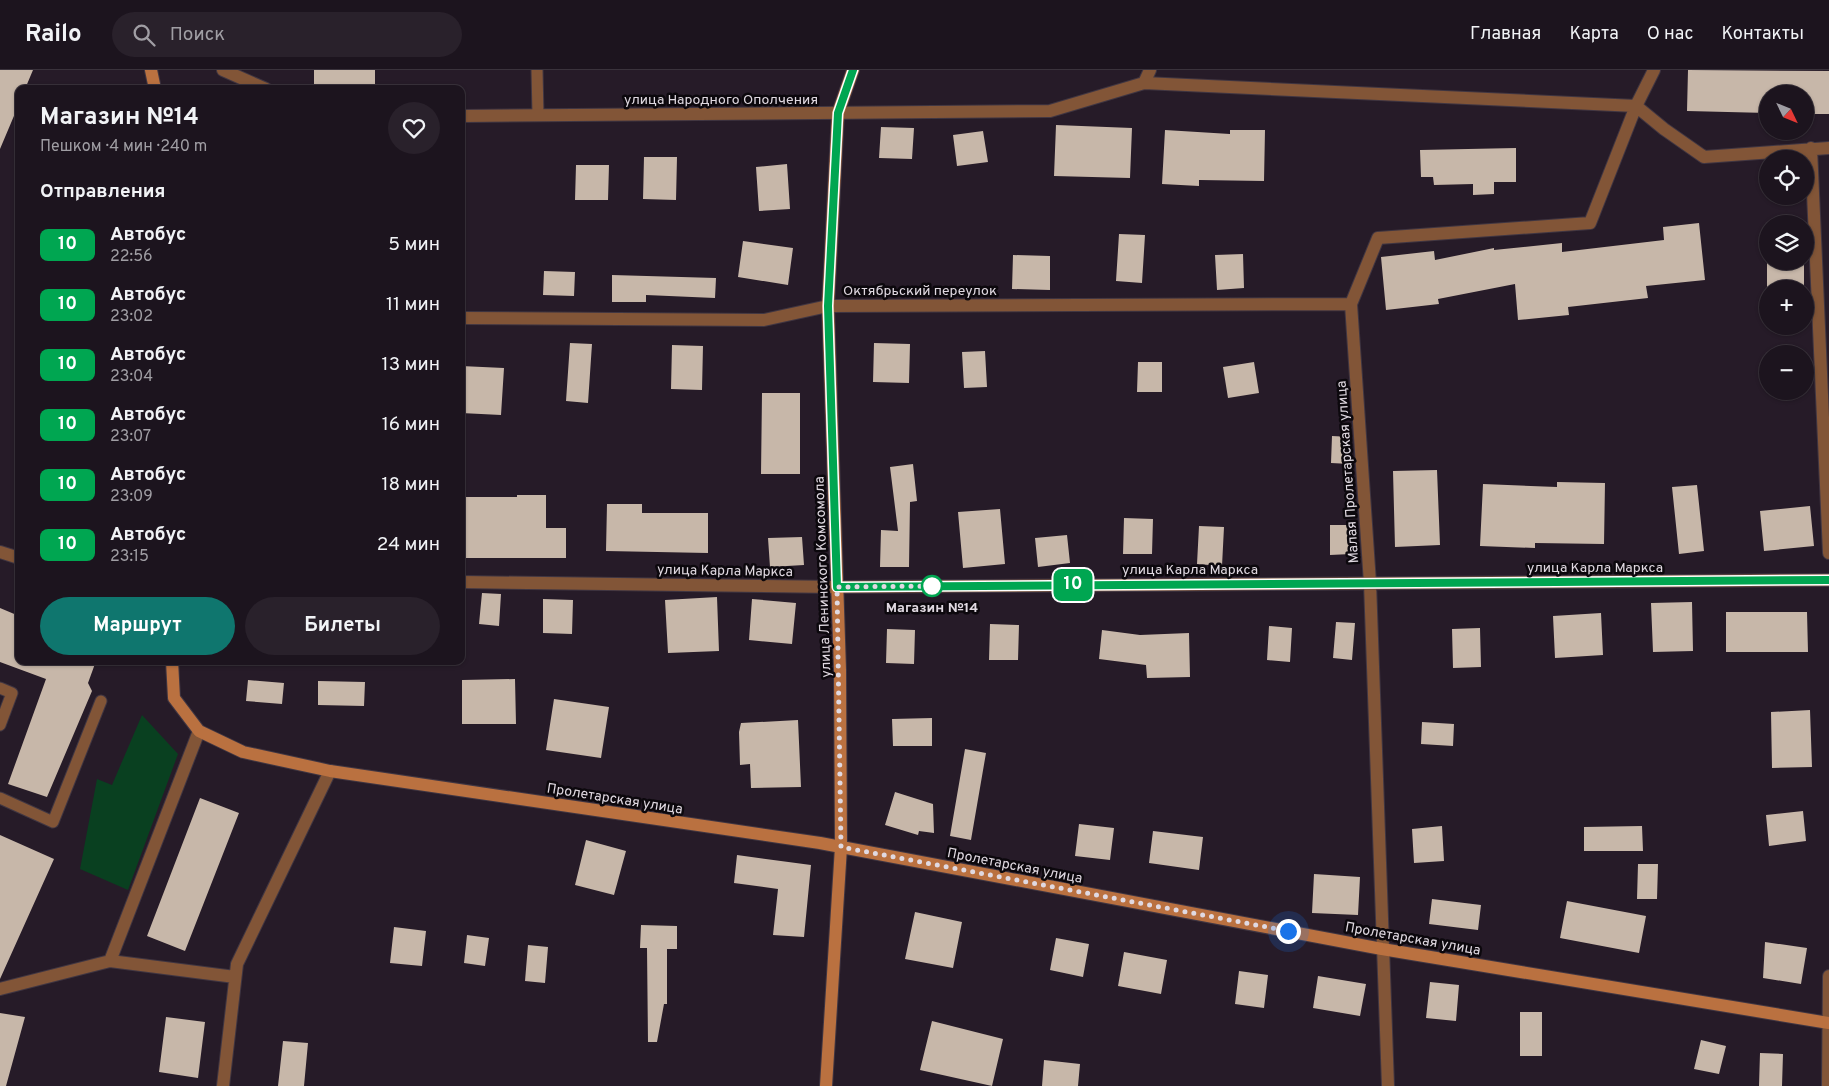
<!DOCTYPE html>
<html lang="ru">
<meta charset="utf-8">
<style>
body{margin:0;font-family:Overpass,sans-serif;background:#29212b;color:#f1f3f6;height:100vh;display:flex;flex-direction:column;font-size:19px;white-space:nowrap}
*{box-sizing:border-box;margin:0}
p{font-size:16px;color:#a09ea4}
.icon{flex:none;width:28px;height:28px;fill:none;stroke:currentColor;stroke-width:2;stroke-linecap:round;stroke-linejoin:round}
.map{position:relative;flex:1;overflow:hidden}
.sheet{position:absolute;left:15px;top:15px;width:450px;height:580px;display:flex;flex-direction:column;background:#1c141e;border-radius:10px;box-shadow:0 1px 4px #0004,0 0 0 1px #3a333c}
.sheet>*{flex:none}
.badge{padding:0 10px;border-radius:8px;font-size:18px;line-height:32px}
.needle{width:32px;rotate:133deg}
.buttons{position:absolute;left:1759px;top:15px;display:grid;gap:10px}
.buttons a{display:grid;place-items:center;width:55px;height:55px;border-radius:50%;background:#1c141e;box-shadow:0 1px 4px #0004,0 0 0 1px #3a333c;font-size:25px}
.you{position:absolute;width:25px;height:25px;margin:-12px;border:4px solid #fff;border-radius:50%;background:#1a73e8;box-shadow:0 0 0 8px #1a73e833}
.map>.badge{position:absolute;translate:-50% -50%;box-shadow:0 0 0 2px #fff}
h2{padding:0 25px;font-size:19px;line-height:45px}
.round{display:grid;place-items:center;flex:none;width:52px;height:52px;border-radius:26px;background:#29212b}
.overview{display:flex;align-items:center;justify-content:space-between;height:85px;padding:0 25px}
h1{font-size:24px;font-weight:700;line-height:38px}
.primary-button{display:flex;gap:10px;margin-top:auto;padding:10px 25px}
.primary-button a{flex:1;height:58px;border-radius:30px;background:#0f766e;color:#fff;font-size:20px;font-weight:700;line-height:58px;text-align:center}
.primary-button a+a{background:#29212b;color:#f1f3f6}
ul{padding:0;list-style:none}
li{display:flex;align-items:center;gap:15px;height:60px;padding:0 25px}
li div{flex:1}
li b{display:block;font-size:19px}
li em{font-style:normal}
li .badge{min-width:55px;font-weight:700;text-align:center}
header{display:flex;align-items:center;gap:30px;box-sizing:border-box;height:70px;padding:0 25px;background:#1c141e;border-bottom:1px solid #3a333c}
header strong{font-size:24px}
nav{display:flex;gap:28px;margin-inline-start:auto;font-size:18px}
.search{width:350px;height:45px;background:#29212b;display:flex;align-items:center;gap:12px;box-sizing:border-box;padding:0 18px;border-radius:28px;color:#a09ea4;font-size:19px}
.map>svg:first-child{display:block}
.green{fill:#094020}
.building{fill:#c7b7a9}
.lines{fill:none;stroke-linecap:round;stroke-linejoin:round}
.lane-casing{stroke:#403642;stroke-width:13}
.street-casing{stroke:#403642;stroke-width:14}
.secondary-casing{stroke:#403642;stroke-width:14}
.lane{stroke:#825537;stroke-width:11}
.street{stroke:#825537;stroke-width:12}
.secondary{stroke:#ba7140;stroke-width:12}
.line-casing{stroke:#fff;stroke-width:11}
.line{stroke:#00a651;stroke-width:8}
.walk{stroke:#e0d9e1;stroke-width:5;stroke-dasharray:0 9}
.stop-dot{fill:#fff;stroke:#00a651;stroke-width:2.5}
.labels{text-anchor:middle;stroke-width:5;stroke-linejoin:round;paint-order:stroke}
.street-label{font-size:14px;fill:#e0d9e1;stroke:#0c080d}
.stop-label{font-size:14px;font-weight:bold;fill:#e0d9e1;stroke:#0c080d}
</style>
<header>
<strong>Railo</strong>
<div class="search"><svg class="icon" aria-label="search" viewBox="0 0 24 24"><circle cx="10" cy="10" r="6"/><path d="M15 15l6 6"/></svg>Поиск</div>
<nav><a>Главная</a><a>Карта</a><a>О нас</a><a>Контакты</a></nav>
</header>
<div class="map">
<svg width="1829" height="1016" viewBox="0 0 1829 1016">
<rect width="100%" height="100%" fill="#261b28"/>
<!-- green -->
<path class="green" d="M 142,645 L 178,684 L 128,820 L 80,799 L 97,709 L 112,715 Z"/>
<!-- building -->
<path class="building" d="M 0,0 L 33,0 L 25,19 L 19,19 L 19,34 L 0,79 Z
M 314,0 L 375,0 L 375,16 L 314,17 Z
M 1688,0 L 1829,1 L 1829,44 L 1805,44 L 1805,24 L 1768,24 L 1768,43 L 1687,41 Z
M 1056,55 L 1132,58 L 1130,108 L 1054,106 Z
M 881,57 L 914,58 L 912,89 L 879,88 Z
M 1165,60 L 1230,64 L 1230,60 L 1265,60 L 1264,111 L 1199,110 L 1199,116 L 1162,114 Z
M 983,61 L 988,92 L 957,96 L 953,65 Z
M 1516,78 L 1516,112 L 1494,112 L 1494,124 L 1473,125 L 1473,114 L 1434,115 L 1433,107 L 1421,107 L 1420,80 Z
M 644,87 L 677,87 L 676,130 L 643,129 Z
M 787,94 L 790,139 L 759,141 L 756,97 Z
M 576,95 L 609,95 L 608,130 L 575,130 Z
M 1699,153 L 1705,210 L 1646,216 L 1648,228 L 1568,237 L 1569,245 L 1518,250 L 1515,214 L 1438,229 L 1439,234 L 1386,240 L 1381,187 L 1434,181 L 1435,190 L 1494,178 L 1494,180 L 1562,173 L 1562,182 L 1664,170 L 1663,157 Z
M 1119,164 L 1145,165 L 1142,213 L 1116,211 Z
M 743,171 L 793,178 L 788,215 L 738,207 Z
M 1243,184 L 1244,218 L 1217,220 L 1215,185 Z
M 1013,185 L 1050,186 L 1050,220 L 1012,219 Z
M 1767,191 L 1804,191 L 1804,219 L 1767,219 Z
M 544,201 L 575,202 L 574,226 L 543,225 Z
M 612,205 L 716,208 L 715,228 L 646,225 L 646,232 L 612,232 Z
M 570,273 L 592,274 L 588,333 L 566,331 Z
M 874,273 L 910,274 L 909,313 L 873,312 Z
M 672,275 L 703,276 L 702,320 L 671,319 Z
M 985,281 L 987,317 L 964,318 L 962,282 Z
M 1138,292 L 1162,292 L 1162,322 L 1137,322 Z
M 1254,292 L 1259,323 L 1228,328 L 1223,297 Z
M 461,296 L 504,298 L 501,345 L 461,343 Z
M 762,323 L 800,323 L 800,404 L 761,404 Z
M 1332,366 L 1351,367 L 1350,394 L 1331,393 Z
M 913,394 L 917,431 L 910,432 L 909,497 L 880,497 L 881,460 L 898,461 L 890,397 Z
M 1437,400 L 1440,475 L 1395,477 L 1393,401 Z
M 1557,412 L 1605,413 L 1604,474 L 1535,473 L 1535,478 L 1480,476 L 1483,414 L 1557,417 Z
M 1697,415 L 1704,481 L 1679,484 L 1672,417 Z
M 517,425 L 546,425 L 546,458 L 566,458 L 566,488 L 461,488 L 461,427 L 517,427 Z
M 607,434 L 642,434 L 642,443 L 708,443 L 708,483 L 606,481 Z
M 1810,436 L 1814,476 L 1764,481 L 1760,441 Z
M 1000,439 L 1005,494 L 963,498 L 958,442 Z
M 1124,448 L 1153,449 L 1152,484 L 1123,484 Z
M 1330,455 L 1351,455 L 1351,484 L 1330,485 Z
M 1199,456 L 1224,457 L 1222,496 L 1197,494 Z
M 1067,465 L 1070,493 L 1038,497 L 1035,468 Z
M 802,467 L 804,495 L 770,497 L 768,468 Z
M 482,523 L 501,524 L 499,556 L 479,554 Z
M 717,527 L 719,581 L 668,583 L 665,530 Z
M 543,529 L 573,530 L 572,564 L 543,563 Z
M 752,529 L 796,533 L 792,574 L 749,570 Z
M 1692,532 L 1693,581 L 1653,582 L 1651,533 Z
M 0,538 L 19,546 L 19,591 L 96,591 L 88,613 L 92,621 L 47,727 L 8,714 L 46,609 L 0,592 Z
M 1726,542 L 1807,542 L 1808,582 L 1726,582 Z
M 1601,543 L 1603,585 L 1555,588 L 1553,546 Z
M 1336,552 L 1355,553 L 1352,590 L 1333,588 Z
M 990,554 L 1019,555 L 1018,590 L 989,590 Z
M 1269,556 L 1292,558 L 1290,592 L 1267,590 Z
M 1480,558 L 1481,597 L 1453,598 L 1452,559 Z
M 887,559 L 915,560 L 914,594 L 886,593 Z
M 1102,560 L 1140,565 L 1189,563 L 1190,607 L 1147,608 L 1146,595 L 1099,589 Z
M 515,609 L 516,654 L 462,654 L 462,610 Z
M 248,610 L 284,613 L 282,634 L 246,631 Z
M 318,611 L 365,612 L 364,636 L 318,635 Z
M 554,629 L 609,637 L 601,688 L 546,680 Z
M 1810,640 L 1812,697 L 1772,698 L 1771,642 Z
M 932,648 L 932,676 L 893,676 L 892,649 Z
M 798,650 L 801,717 L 751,718 L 750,694 L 740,695 L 739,662 L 741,653 Z
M 1422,652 L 1454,654 L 1453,676 L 1421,674 Z
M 965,679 L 986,683 L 971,770 L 950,766 Z
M 895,722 L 933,734 L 934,763 L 919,761 L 918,765 L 885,755 Z
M 200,728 L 239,743 L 185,881 L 147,866 Z
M 1803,741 L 1806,771 L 1769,776 L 1766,745 Z
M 1079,754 L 1114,758 L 1110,790 L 1075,786 Z
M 1442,756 L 1444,791 L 1414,793 L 1412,759 Z
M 1642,756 L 1643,781 L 1584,781 L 1584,757 Z
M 1153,761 L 1203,767 L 1199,800 L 1149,793 Z
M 0,765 L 54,789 L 0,909 Z
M 586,770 L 626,781 L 614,825 L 575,815 Z
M 737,785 L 811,795 L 804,867 L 773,865 L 778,819 L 734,813 Z
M 1638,794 L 1658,794 L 1657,829 L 1637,829 Z
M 1314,804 L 1360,807 L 1358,845 L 1312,843 Z
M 1432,829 L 1481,835 L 1478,860 L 1429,854 Z
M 1567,831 L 1646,846 L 1639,883 L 1560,868 Z
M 915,842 L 962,852 L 953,898 L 905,889 Z
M 641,855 L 677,856 L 677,879 L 667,879 L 667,934 L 664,934 L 657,972 L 648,972 L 647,878 L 640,878 Z
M 394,857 L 426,861 L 422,896 L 390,893 Z
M 467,865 L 489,868 L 485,896 L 464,893 Z
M 1056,868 L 1089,874 L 1083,907 L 1050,900 Z
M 1765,872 L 1807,878 L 1801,914 L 1763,908 Z
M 528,875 L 548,877 L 545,913 L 525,911 Z
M 1124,882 L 1167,890 L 1161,924 L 1118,916 Z
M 1239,901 L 1268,905 L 1264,938 L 1235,934 Z
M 1318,906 L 1366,914 L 1360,946 L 1313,938 Z
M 1430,912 L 1459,915 L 1456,951 L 1426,948 Z
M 1520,942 L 1542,942 L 1542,986 L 1520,986 Z
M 0,943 L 25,947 L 6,1016 L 0,1016 Z
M 166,947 L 205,952 L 198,1008 L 159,1002 Z
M 932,951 L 1003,969 L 992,1016 L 920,1000 Z
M 1701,970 L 1726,976 L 1719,1004 L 1694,999 Z
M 283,971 L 308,973 L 304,1016 L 278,1016 Z
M 1760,983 L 1783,984 L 1782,1016 L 1759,1016 Z
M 1044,990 L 1080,994 L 1078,1016 L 1042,1016 Z"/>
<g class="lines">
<!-- lane casing -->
<g class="lane-casing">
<path id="lane" d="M 537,0 L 538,45
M 0,618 L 12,623 L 0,655
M 0,728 L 53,752 L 101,631"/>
</g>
<!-- street casing -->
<g class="street-casing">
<path id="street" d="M 223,0 L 266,19
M 1144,13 L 1150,0
M 461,46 L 1050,41 L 1144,13 L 1636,36 L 1664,59 L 1704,87 L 1829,78
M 1811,78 L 1829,483
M 461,248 L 764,250 L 828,236 L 1351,234
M 0,482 L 19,488
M 461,512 L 837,517 L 1829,510
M 110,891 L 235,907
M 0,919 L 110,891 L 199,661
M 223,1016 L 237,894 L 330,701
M 1388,1016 L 1370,513 L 1351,234 L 1378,168 L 1590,153 L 1636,36 L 1654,0
M 1828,1016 L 1829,906"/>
</g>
<!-- secondary casing -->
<g class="secondary-casing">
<path id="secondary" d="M 151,0 L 155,19
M 172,591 L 174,628 L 199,661 L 243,682 L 330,701 L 820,773 L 1382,879 L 1829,953
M 826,1016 L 841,777 L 840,600 L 828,236 L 838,43 L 853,0"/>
</g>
<!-- lane -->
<use href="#lane" class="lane"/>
<!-- street -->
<use href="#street" class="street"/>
<!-- secondary -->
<use href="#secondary" class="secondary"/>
</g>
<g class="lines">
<!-- line casing -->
<g class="line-casing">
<path id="line" d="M 853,0 L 838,43 L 828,236 L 837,517 L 1829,510"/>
</g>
<!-- line -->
<use href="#line" class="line"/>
<!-- walk -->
<path class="walk" d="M 932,516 L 935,516 L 837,517 L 841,777 L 1288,861"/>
</g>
<!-- markers -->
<circle class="stop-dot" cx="932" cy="516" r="10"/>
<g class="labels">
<!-- street labels -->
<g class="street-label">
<text x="721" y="34">улица Народного Ополчения</text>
<text x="920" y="225">Октябрьский переулок</text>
<text transform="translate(1347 402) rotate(-94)" y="5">Малая Пролетарская улица</text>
<text x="1595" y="502">улица Карла Маркса</text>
<text x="1190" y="504">улица Карла Маркса</text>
<text transform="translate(725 500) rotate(1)" y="5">улица Карла Маркса</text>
<text transform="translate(822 507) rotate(-92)" y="5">улица Ленинского Комсомола</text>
<text transform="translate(615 728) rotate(9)" y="5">Пролетарская улица</text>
<text transform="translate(1015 795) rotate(11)" y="5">Пролетарская улица</text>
<text transform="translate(1413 868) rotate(10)" y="5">Пролетарская улица</text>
</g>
<!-- stop labels -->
<g class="stop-label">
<text x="932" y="542">Магазин №14</text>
</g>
</g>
</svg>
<div class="buttons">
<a><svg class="needle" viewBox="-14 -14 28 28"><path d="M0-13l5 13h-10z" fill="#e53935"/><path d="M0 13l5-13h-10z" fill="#a09ea4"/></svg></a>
<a><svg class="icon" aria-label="locate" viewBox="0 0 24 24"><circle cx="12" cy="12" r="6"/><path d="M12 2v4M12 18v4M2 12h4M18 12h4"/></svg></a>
<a><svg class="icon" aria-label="layers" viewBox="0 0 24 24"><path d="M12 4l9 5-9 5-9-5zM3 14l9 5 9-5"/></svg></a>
<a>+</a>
<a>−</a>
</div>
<div class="you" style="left:1288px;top:861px"></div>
<b class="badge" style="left:1073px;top:515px;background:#00a651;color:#fff">10</b>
<section class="sheet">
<div class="overview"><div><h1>Магазин №14</h1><p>Пешком · 4 мин · 240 m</p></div><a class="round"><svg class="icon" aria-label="heart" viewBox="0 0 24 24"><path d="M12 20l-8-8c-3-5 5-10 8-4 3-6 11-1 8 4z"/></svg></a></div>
<h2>Отправления</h2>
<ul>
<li><span class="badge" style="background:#00a651;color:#fff">10</span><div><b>Автобус</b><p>22:56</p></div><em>5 мин</em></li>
<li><span class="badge" style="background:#00a651;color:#fff">10</span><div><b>Автобус</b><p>23:02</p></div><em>11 мин</em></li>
<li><span class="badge" style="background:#00a651;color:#fff">10</span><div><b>Автобус</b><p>23:04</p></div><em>13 мин</em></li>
<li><span class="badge" style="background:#00a651;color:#fff">10</span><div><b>Автобус</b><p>23:07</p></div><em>16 мин</em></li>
<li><span class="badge" style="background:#00a651;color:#fff">10</span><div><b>Автобус</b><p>23:09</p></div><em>18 мин</em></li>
<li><span class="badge" style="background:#00a651;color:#fff">10</span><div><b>Автобус</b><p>23:15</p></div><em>24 мин</em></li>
</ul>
<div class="primary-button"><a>Маршрут</a><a>Билеты</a></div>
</section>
</div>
